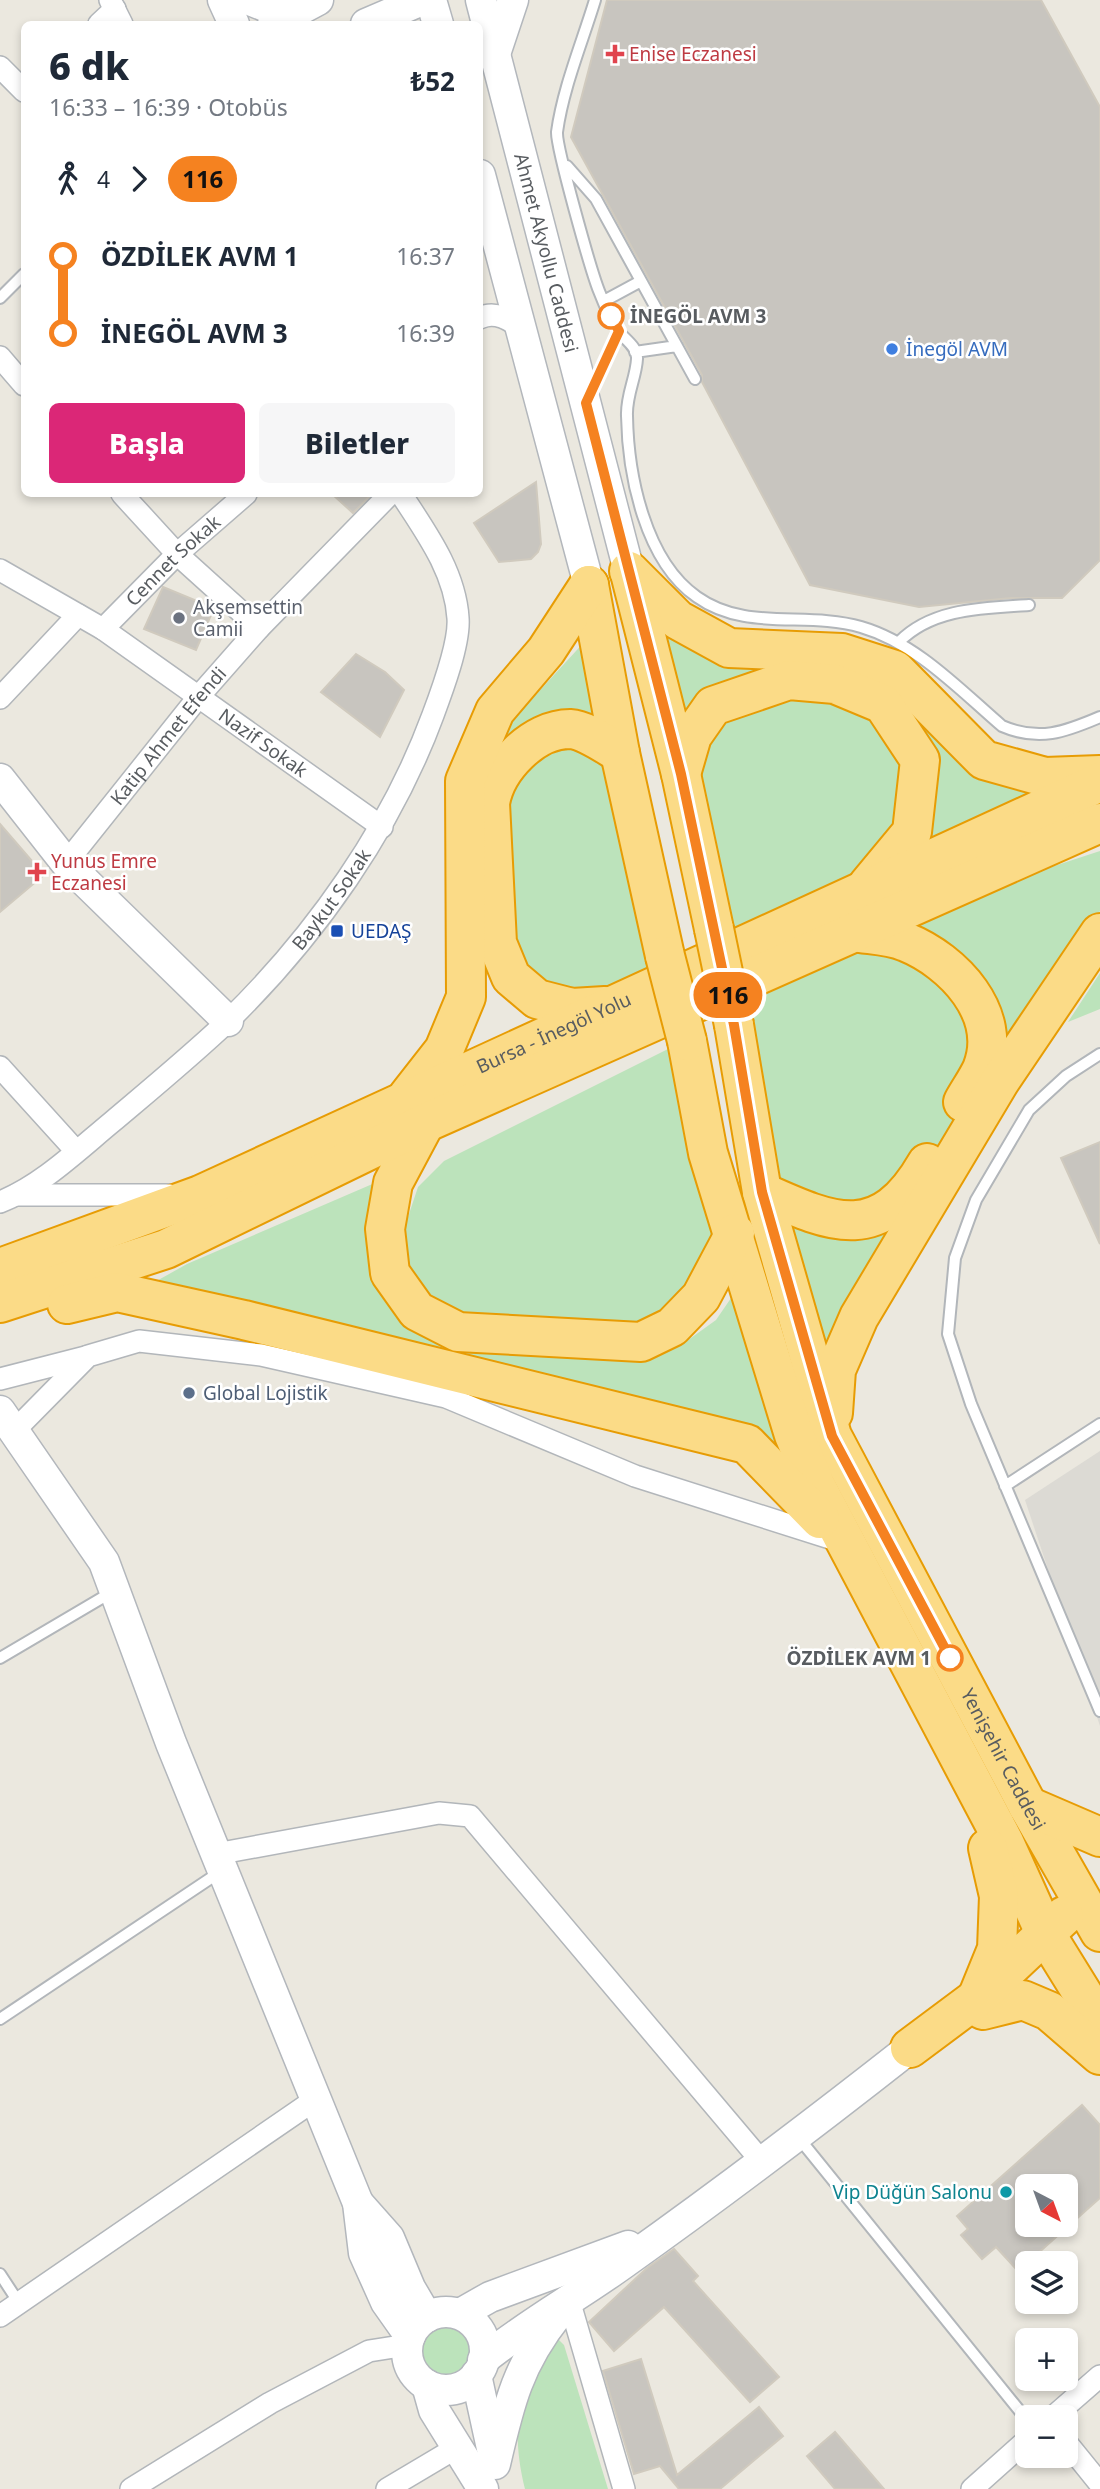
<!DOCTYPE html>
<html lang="tr">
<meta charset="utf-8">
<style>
body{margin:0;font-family:"Noto Sans",sans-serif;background:#f6f6f7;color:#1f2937;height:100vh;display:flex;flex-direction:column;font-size:26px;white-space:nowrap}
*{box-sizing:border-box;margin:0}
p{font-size:23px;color:#747a83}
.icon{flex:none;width:38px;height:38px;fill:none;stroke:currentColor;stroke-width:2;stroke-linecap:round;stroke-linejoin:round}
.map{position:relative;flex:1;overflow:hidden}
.sheet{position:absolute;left:21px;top:21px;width:462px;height:476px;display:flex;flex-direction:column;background:#fff;border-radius:10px;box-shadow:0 4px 10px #0003}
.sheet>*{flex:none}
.badge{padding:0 14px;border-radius:23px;font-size:24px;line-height:46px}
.needle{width:46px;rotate:139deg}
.tools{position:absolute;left:1015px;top:2174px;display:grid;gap:14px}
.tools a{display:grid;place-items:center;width:63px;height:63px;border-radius:10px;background:#fff;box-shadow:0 4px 10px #0003;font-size:35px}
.map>.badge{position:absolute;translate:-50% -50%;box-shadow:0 0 0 4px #fff}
.legs{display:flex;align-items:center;gap:10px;height:77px;padding:0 28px;font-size:23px}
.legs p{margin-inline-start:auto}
.summary{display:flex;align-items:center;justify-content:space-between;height:119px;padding:0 28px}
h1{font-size:38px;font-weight:800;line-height:52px}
.action{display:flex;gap:14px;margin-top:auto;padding:14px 28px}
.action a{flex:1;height:80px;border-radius:10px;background:#db2777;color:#fff;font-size:28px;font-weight:800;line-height:80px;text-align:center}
.action a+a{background:#f6f6f7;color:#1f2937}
ul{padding:0 28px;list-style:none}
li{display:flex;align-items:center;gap:24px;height:77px;font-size:26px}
li i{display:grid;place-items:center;width:10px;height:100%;margin:0 9px;background:currentColor}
li i::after{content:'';width:18px;height:18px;margin:-9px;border:5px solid;border-radius:50%;background:#fff}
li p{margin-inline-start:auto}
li:first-child i{background:linear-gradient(#0000 50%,currentColor 0)}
li:last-child i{background:linear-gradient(currentColor 50%,#0000 0)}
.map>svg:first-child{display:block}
.industrial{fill:#dcdad4}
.green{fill:#bce3bb}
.building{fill:#c8c5bf;stroke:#d0cabe;stroke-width:2;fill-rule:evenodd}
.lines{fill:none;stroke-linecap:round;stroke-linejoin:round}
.lane-casing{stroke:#b2b6ba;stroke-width:14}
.street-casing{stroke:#b2b6ba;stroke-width:24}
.secondary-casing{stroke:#b3b7bc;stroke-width:33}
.highway-casing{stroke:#e79c04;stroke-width:42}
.lane{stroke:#fff;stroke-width:10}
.street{stroke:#fff;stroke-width:21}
.secondary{stroke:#fff;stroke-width:30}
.highway{stroke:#fbdb87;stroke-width:38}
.highway-bridge-casing{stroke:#e79c04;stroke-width:42;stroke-linecap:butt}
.highway-bridge{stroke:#fbdb87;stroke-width:38}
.line-1-casing{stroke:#fff;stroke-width:16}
.line-1{stroke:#f58220;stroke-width:10}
.health-dot{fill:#e0444e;stroke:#fff;stroke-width:2.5}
.stop-1-dot{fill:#fff;stroke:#f58220;stroke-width:3.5}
.shop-dot{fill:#3f7fe0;stroke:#fff;stroke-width:2.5}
.worship-dot{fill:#6b7280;stroke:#fff;stroke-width:2.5}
.transit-dot{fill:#1a4fb4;stroke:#fff;stroke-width:2.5}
.service-dot{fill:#5c6f8a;stroke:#fff;stroke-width:2.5}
.culture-dot{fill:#0f9aa8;stroke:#fff;stroke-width:2.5}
.labels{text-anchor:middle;stroke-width:5;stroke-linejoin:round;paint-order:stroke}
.health-label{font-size:19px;fill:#be3a42;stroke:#fff;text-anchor:start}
.street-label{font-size:19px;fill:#585c60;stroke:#fff}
.stop-label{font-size:19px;font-weight:bold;fill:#585c60;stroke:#fff;text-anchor:start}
.shop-label{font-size:19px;fill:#366cbe;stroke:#fff;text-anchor:start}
.worship-label{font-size:19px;fill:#5b616d;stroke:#fff;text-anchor:start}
.transit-label{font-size:19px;fill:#164399;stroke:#fff;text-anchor:start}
.service-label{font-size:19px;fill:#4e5e75;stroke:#fff;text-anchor:start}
.culture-label{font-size:19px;fill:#0d838f;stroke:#fff;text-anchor:end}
</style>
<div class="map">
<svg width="1100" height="2489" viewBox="0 0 1100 2489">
<rect width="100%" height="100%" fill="#ebe8df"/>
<!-- industrial -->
<path class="industrial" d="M 1100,1451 L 1100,1726 L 1025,1500 Z"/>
<!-- green -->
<path class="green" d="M 629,571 L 678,620 L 842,653 L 984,760 L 1100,775 L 720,959 Z
M 587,639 L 611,729 L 569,720 L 495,755 L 509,724 Z
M 596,739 L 671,980 L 610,1006 L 511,977 L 490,803 L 523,748 Z
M 1100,851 L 1100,911 L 884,1273 L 832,1436 L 727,991 L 853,932 Z
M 1100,973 L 1100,1009 L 1068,1022 Z
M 682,1042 L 723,1231 L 694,1287 L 638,1333 L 465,1317 L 435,1300 L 409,1269 L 403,1232 L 418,1187 L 444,1161 Z
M 391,1176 L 401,1318 L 637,1359 L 684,1343 L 716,1320 L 740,1285 L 785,1447 L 662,1411 L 144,1288 L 187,1264 Z
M419 2353a28 28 0 1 1 56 0a28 28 0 1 1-56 0Z
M 555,2336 L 564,2345 L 608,2489 L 525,2489 C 516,2454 514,2416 526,2382 C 532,2366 546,2350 555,2336 Z"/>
<!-- building -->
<path class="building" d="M 607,0 L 1041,0 L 1100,107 L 1100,560 L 1062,598 L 1011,598 L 919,607 L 810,585 L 702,382 L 702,375 L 571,137 Z
M 536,482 L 541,544 L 538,552 L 531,559 L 499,562 L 474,523 Z
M 332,494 L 372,494 L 353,513 Z
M 163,587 L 214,608 L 196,650 L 144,629 Z
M 356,654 L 385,672 L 404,690 L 380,737 L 321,692 Z
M 0,824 L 44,875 L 0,912 Z
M 1100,1142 L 1100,1244 L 1061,1158 Z
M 1082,2105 L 1100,2125 L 1100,2198 L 1018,2271 L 996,2247 L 982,2259 L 961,2235 L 968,2229 L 957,2216 ZM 1027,2186 L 1066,2186 L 1066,2224 L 1027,2224 Z
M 674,2249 L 698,2276 L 693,2281 L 779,2377 L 750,2402 L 664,2307 L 614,2351 L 589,2322 L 647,2268 Z
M 641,2359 L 677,2475 L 759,2407 L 783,2436 L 720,2489 L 679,2489 L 660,2466 L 634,2474 L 603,2371 Z
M 835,2432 L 884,2489 L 835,2489 L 807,2456 Z"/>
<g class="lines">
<!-- lane casing -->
<g class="lane-casing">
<path id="lane" d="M 595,0 C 582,43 563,88 557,132 C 556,147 591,271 599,291 C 604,304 612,322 620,333 C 626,340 638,348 637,359 C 636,378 626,395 627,416 C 628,475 645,561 697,597 C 746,632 806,611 861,627 C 916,643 959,689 1002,726 C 1039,742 1065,732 1100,717
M 567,166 L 596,199 L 695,379
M 0,298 L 24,274
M 604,301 L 641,281
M 635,352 L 677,346
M 590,392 L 619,331
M 899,642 C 932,608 984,608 1029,605
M 1100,1054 L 1066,1076 L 1029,1110 L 976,1200 L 955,1258 L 948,1334 L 971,1404 L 1100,1711
M 1005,1486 L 1100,1424
M 0,1658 L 112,1592
M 0,2019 L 220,1872
M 798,2137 L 1027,2420
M 0,2274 L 19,2303"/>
</g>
<!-- street casing -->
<g class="street-casing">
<g id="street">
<path d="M 110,0 L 122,24"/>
<path d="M 99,24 L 115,9"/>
<path d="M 0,67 L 24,91"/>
<path d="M 480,318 C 495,310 510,320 523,329"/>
<path d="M 0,357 L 24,385"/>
<path d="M 122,494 L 177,554 L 259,628"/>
<path id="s1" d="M 0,570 L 103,629 L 382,827"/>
<path id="s2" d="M 103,629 L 177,554 L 246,494"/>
<path d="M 0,698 L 78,615"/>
<path id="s3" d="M 66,863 L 200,695 L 259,628 L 390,494"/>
<path d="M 0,1067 L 76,1151"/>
<path d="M 16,1195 L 170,1195"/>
<path id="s4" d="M 0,1202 C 41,1186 78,1150 112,1122 C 151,1089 191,1056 228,1021 C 315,936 391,829 433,715 C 442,691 460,643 458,618 C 455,571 425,531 401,494"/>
<path d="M 0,1379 L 86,1357"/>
<path d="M 15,1430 L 88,1356 L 139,1341 L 261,1355 L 446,1397 L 635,1476 L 830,1538"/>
<path d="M 216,1854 L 439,1813 L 470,1816 L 763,2163"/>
<path d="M 569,2300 L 624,2489"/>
<path d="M 0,2316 L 316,2099"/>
<path d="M 1053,2417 L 1100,2376"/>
<path d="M 1066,2442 L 1100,2484"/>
<path d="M 131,2489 L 270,2403 L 369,2351 L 407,2345"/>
<path d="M 387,2489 L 456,2448"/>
<path d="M 972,2489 L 1027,2440"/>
</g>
</g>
<!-- secondary casing -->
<g class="secondary-casing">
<g id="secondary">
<path d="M 223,0 L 234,24"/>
<path d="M 250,0 L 289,16"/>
<path d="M 431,0 L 438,24"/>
<path id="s5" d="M 481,0 L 629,571"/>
<path d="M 273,24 L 318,0"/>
<path d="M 366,24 L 422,0"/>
<path d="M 495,54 L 513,0"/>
<path d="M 480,175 L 589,585"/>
<path d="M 0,779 L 66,863 L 228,1021"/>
<path d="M 0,1411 L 104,1562 L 171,1743 L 358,2203 L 364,2253 L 386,2302 L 410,2336"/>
<path d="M 358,2203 L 389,2238 L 410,2288 L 427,2317"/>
<circle cx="446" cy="2351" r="39"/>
<path d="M 460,2314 L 490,2297 L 628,2246"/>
<path d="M 483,2360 C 527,2324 577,2297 624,2263 C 721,2194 816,2122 910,2048"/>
<path d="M 476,2375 L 493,2453"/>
<path d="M 427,2385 L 434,2410 L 483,2489"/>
<path d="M 495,2464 C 509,2403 518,2364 558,2314"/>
</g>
</g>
<!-- highway casing -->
<g class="highway-casing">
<g id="highway">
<path d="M 629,571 L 678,620 L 729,648 L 842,653 L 895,670 L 984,760 L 1045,777 L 1100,775"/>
<path d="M 630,573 L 681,774 L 714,929"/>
<path d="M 589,585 L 620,753 L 665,956"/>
<path d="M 681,774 L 692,736 L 713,706 L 789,680 L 835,684 L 883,704 L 920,760 L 912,832 L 868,885"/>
<path d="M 853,932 C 870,935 890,935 906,942 C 953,961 1004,1014 982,1069 C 977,1080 969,1091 963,1102"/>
<path d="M 605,1006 L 572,1008 L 537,999 L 511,977 L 497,943 L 490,803 C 496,768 533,729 570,729 C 586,730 606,745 620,753"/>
<path id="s6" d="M 734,1025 L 762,1192 L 832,1436 L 1028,1806 L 1100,1932"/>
<path d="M 687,1041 L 708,1153 L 794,1435 L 815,1484 L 1004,1842 L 1045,1933 L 1100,2022"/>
<path d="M 408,1096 L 444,1050 L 466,997 L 465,781 L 495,711 L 546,651 L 589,585"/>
<path d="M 425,1123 L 393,1183 L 385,1229 L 390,1273 L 417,1311 L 458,1332 L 641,1342 L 672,1327 L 701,1297 L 735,1233"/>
<path d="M 762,1192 C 835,1225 880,1244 927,1163"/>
<path id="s7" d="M 0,1268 L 200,1195 L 1100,782"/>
<path d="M 0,1303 L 166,1249 L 425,1123 L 1100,823"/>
<path d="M 67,1304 L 117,1292 L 244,1320 L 747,1444 L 820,1519"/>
<path d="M 833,1413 L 836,1370 L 859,1317 L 1000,1081 L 1100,933"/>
<path d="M 1028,1806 L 1100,1837"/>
<path d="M 977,1998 L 997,1949 L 999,1896 L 988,1848"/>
<path d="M 983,2010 L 1023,2000 L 1049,2011 L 1100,2055"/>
<path d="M 910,2048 L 977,1998 L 1064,1916"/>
</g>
</g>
<!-- lane -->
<use href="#lane" class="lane"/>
<!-- street -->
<use href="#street" class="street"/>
<!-- secondary -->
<use href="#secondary" class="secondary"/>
<!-- highway -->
<use href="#highway" class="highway"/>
<!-- highway-bridge casing -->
<g class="highway-bridge-casing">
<path id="highway-bridge" d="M 714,929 L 734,1025
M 665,956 L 687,1041"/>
</g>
<!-- highway-bridge -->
<use href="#highway-bridge" class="highway-bridge"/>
</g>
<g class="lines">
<!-- line-1 casing -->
<g class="line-1-casing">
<path id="line-1" d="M 611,316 L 619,331 L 586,403 L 681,774 L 734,1025 L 762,1192 L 832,1436 L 950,1658"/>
</g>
<!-- line-1 -->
<use href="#line-1" class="line-1"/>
</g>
<!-- markers -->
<g class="health-dot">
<path d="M611.5 43.5h7v7h7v7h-7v7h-7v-7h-7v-7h7z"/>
<path d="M33.5 861.5h7v7h7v7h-7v7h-7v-7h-7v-7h7z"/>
</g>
<g class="stop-1-dot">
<circle cx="611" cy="316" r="12"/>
<circle cx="950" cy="1658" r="12"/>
</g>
<circle class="shop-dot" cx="892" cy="349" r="7"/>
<circle class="worship-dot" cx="179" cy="618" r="7"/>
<rect class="transit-dot" x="330" y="924" width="14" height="14" rx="3.5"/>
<circle class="service-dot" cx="189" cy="1393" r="7"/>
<circle class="culture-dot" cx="1006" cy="2192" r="7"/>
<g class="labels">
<!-- health labels -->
<g class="health-label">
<text x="629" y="61">Enise Eczanesi</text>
<text x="51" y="868">Yunus Emre<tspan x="51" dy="22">Eczanesi</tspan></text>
</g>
<!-- street labels -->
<g class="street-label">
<text dy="7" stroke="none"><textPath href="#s5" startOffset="261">Ahmet Akyollu Caddesi</textPath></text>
<text dy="7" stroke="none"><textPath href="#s2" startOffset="98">Cennet Sokak</textPath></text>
<text dy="7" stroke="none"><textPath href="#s3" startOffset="163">Katip Ahmet Efendi</textPath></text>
<text dy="7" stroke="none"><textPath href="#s1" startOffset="315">Nazif Sokak</textPath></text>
<text dy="7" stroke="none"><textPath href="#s4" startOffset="452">Baykut Sokak</textPath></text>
<text dy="7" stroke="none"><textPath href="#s7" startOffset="602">Bursa - İnegöl Yolu</textPath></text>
<text dy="7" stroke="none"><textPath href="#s6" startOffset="789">Yenişehir Caddesi</textPath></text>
</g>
<!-- stop labels -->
<g class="stop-label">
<text x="630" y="323">İNEGÖL AVM 3</text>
<text x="931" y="1665" text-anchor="end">ÖZDİLEK AVM 1</text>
</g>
<!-- shop labels -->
<g class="shop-label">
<text x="906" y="356">İnegöl AVM</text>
</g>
<!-- worship labels -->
<g class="worship-label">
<text x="193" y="614">Akşemsettin<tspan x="193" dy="22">Camii</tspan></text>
</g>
<!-- transit labels -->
<g class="transit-label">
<text x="351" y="938">UEDAŞ</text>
</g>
<!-- service labels -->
<g class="service-label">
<text x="203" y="1400">Global Lojistik</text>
</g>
<!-- culture labels -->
<g class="culture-label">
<text x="992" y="2199">Vip Düğün Salonu</text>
</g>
</g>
</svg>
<div class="tools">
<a><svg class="needle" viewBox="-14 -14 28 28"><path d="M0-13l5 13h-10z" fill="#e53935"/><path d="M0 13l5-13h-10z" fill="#747a83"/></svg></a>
<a><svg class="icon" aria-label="layers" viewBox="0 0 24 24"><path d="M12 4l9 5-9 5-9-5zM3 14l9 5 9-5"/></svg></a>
<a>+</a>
<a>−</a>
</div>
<b class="badge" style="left:728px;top:995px;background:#f58220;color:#111">116</b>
<section class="sheet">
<div class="summary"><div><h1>6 dk</h1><p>16:33 – 16:39 · Otobüs</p></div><b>₺52</b></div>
<div class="legs"><svg class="icon" aria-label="walk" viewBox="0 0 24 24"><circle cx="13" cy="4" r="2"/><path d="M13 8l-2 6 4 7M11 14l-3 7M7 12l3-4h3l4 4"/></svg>4<svg class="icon" aria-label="forward" viewBox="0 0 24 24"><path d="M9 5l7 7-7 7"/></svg><b class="badge" style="background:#f58220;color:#111">116</b></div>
<ul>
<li><i style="color:#f58220"></i><b>ÖZDİLEK AVM 1</b><p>16:37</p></li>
<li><i style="color:#f58220"></i><b>İNEGÖL AVM 3</b><p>16:39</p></li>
</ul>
<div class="action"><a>Başla</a><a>Biletler</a></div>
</section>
</div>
